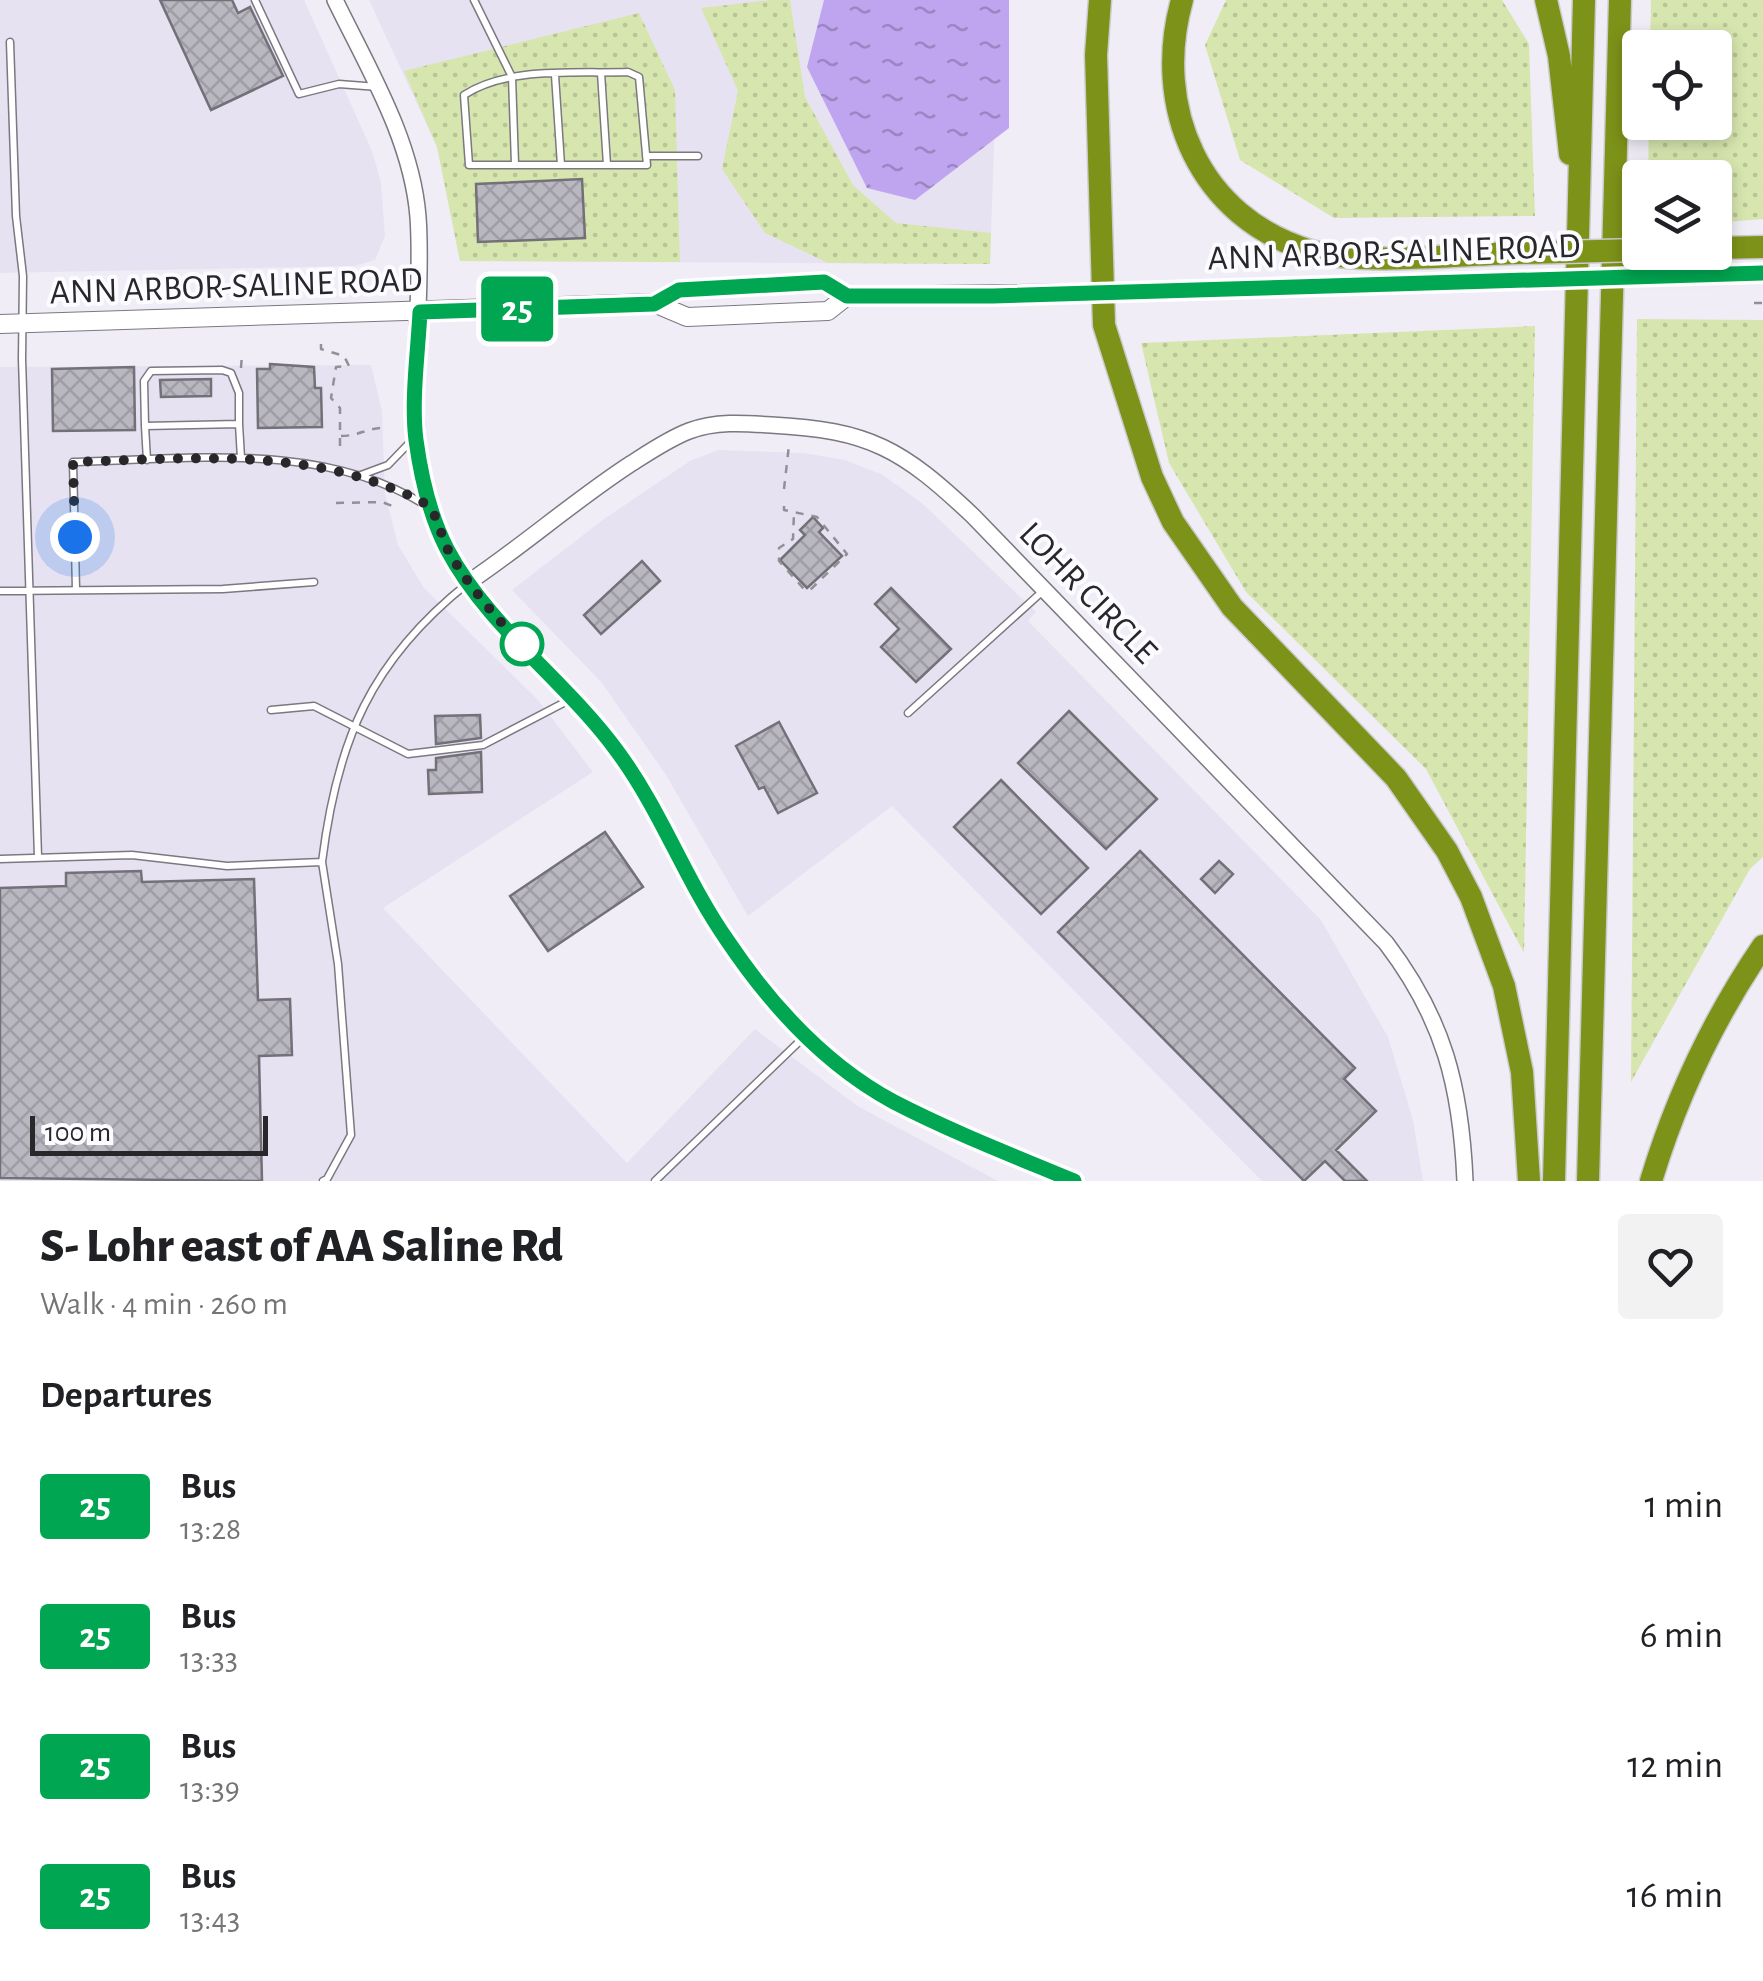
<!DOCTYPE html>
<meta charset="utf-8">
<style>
body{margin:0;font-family:"Alegreya Sans",sans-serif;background:#f2f2f2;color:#202124;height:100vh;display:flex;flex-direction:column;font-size:38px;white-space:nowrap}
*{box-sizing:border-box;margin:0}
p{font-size:32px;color:#757577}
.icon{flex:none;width:55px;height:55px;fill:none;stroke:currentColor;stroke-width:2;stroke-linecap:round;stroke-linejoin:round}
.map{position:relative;height:1181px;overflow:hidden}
.side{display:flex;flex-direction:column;background:#fff;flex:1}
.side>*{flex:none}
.badge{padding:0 20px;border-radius:8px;font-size:35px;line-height:65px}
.buttons{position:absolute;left:1622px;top:30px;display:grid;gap:20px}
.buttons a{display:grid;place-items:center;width:110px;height:110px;border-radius:10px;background:#fff;box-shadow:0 5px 15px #0003;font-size:50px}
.scale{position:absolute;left:30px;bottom:25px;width:238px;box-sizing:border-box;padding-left:10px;border:5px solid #28272a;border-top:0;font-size:28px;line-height:35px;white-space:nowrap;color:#28272a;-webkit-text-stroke:8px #fcfbff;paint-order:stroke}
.you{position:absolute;width:50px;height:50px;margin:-25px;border:8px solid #fff;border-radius:50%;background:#1a73e8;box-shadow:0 0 0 15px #1a73e833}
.map>.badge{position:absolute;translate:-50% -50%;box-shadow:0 0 0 5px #fff}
h2{padding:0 40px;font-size:38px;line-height:90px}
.round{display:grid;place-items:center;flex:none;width:105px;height:105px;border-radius:10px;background:#f2f2f2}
.overview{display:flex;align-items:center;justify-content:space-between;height:170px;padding:0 40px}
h1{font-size:48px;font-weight:800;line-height:75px}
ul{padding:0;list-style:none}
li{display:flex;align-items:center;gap:30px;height:130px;padding:0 40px}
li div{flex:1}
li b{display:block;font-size:38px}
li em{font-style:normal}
li .badge{min-width:110px;font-weight:700;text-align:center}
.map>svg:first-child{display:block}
.built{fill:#e7e2f2}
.grass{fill:url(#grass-dots)}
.water{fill:url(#water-ripples)}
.building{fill:url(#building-cross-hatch);stroke:#737078;stroke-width:2.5}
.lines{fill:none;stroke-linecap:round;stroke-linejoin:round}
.service-casing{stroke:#7b7880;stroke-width:9}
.tertiary-casing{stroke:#7b7880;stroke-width:18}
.secondary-casing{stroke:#7b7880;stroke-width:20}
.motorway-casing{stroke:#cbcbcc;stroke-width:25}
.path{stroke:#929096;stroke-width:2.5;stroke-dasharray:8 8;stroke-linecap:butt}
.service{stroke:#fff;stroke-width:6}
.tertiary{stroke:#fff;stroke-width:15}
.secondary{stroke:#fff;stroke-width:18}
.motorway{stroke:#7d9219;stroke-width:22}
.secondary-bridge-casing{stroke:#7b7880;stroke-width:20;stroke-linecap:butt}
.motorway-bridge-casing{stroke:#cbcbcc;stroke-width:25;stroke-linecap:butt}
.secondary-bridge{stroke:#fff;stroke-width:18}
.motorway-bridge{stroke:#7d9219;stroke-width:22}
.line-casing{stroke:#fff;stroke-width:22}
.line{stroke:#00a651;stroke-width:15}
.walk{stroke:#28272a;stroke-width:10;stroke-dasharray:0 18}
.stop-dot{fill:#fff;stroke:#00a651;stroke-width:5}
.labels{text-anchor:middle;stroke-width:8;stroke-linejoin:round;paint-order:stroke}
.street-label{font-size:35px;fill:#28272a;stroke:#fcfbff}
</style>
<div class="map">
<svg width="1763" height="1181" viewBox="0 0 1763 1181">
<defs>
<pattern id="grass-dots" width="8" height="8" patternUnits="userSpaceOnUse" patternTransform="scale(2.5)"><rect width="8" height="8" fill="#d7e6af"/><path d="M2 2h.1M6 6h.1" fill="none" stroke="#b9c597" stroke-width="1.8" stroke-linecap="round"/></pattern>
<pattern id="water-ripples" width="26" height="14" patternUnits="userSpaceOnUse" patternTransform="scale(2.5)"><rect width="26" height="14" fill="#bfa4ef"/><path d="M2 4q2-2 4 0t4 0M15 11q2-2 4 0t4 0" fill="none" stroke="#9b86c2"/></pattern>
<pattern id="building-cross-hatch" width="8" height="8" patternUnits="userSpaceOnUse" patternTransform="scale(2.5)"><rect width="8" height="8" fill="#b9b7c0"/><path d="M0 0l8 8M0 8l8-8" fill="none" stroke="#9f9da5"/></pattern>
</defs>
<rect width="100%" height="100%" fill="#f0edf6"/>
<!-- built -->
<path class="built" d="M 0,0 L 304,0 L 372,151 L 381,182 L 385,236 L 375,260 L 354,266 L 0,273 Z
M 369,0 L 999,0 L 990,264 L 460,261 L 437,147 Z
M 371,365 L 382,411 L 385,493 L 398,545 L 424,588 L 538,700 L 593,772 L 383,908 L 627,1163 L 755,1029 L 859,1107 L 998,1181 L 0,1181 L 0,367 Z
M 718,450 L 804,453 L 845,460 L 883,475 L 923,504 L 1036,612 L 1028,621 L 1321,920 L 1388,1037 L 1413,1120 L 1423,1181 L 1262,1181 L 892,806 L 748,916 L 666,775 L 602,683 L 512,590 L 604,519 L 690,461 Z"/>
<!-- grass -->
<path class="grass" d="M 770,0 L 790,0 L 805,97 L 853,185 L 896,223 L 991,233 L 990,264 L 828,263 L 765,233 L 722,169 L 738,91 L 701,8 Z
M 1226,0 L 1502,0 L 1529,44 L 1535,216 L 1334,218 L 1240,160 L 1205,45 Z
M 1651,0 L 1763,0 L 1763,219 L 1715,223 L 1715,178 L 1648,177 L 1649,123 L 1715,122 L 1715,48 L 1650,47 Z
M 639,13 L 675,90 L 680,262 L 460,261 L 437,147 L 404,71 Z
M 1637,319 L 1763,320 L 1763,857 L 1750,869 L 1631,1082 Z
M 1535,326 L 1524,953 L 1426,769 L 1246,592 L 1169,463 L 1141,343 Z"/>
<!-- water -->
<path class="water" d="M 824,0 L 1009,0 L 1009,128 L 915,200 L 867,188 L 807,67 Z"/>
<!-- building -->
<path class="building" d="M 160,0 L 232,0 L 238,13 L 250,7 L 283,76 L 211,110 Z
M 582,179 L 585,238 L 478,242 L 476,184 Z
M 270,364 L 314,367 L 315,388 L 321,388 L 322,427 L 258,428 L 257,369 L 270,369 Z
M 134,367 L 135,430 L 53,431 L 52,369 Z
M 211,379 L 211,396 L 161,397 L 160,380 Z
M 813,517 L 823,528 L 819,532 L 842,556 L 807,588 L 780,560 L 805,535 L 800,530 Z
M 642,561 L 660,581 L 601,634 L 584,615 Z
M 891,588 L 951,649 L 916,682 L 881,647 L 899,629 L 875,604 Z
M 1069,711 L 1157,799 L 1106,849 L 1018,763 Z
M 480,715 L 481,738 L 436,744 L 435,716 Z
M 779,722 L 817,793 L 778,813 L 764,787 L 759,789 L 736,746 Z
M 481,752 L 482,792 L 429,794 L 428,770 L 436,770 L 436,758 Z
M 1001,780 L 1088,868 L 1041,914 L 954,827 Z
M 605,832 L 643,887 L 548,951 L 510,896 Z
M 1140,851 L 1355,1068 L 1344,1079 L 1376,1111 L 1336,1150 L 1367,1181 L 1345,1181 L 1325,1161 L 1304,1181 L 1058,932 Z
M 1219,861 L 1233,874 L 1215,893 L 1201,879 Z
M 141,871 L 142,882 L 254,879 L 258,1000 L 290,999 L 292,1055 L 259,1056 L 262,1181 L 0,1178 L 0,888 L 66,886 L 66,873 Z"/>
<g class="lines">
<!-- service casing -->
<g class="service-casing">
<path id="service" d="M 255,0 L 299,94 L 339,84 L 378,87
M 474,0 L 512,77 L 515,164
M 10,42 L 16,216 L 23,276 L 22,359 L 38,857
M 628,72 L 639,77 L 647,165 L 469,165 L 464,95 C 509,66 576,74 628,72 Z
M 601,73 L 607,165
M 555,75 L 561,165
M 646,156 L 698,156
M 145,426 L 144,381 L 151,371 L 222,370 L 231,373 L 239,393 L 239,424
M 147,460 L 145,426 L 239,424 L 241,458
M 361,475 L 388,465 L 415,437
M 76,589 L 73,462 C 188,459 323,441 425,505
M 0,591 L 223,589 L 314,582
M 271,710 L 314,706 L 408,754 L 483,745 L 573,698
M 908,713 L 1044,590
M 0,859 L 132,855 L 227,866 L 322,862 C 337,741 370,661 468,583
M 322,862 L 338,964 L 351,1135 L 327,1179 L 323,1181
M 655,1181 L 804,1037"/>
</g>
<!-- tertiary casing -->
<g class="tertiary-casing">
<path id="tertiary" d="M 335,0 C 368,68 412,140 418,217 C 425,312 401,418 431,510 C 462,605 553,670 614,746 C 655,798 677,860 712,916 C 738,958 769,1000 804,1035 C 876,1108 981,1142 1074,1181
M 469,582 C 524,545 574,501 629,465 C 648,453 668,439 689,431 C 715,421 743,423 771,425 C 870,430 902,449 973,516 L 1386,943 C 1444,1019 1461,1087 1465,1181"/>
</g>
<!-- secondary casing -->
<g class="secondary-casing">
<path id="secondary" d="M 1676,276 L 1763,273
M 654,303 L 679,290 L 808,283 L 824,283 L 847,296 L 1101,293 L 1519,280
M 0,324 L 654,303 L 687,317 L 828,311 L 847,296"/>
</g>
<!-- motorway casing -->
<g class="motorway-casing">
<path id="motorway" d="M 1100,0 L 1096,55 L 1104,325 L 1152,477 L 1173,522 L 1232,607 L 1396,778 L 1447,851 L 1471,897 L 1504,986 L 1522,1072 L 1529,1181
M 1182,0 C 1152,107 1199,218 1311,251 C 1363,266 1462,254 1519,253
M 1546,0 L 1559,56 L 1570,154
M 1715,248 L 1763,247
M 1554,1181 L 1584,0
M 1588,1181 L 1620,0
M 1651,1181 C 1676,1098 1714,1018 1763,946"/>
</g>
<!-- path -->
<path class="path" d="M 1754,303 L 1763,303
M 321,344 L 321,349 L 344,356 L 349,366 L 336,367 L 331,398 L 340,408 L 340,446
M 241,368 L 242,354
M 341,436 C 359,436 369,427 386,428
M 784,489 L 789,445
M 336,503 L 382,502 L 395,507
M 784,506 L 784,510 L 817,517 L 847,554 L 810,590 L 804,589 L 779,561 L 779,548 L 793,539 L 794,512"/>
<!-- service -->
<use href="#service" class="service"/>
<!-- tertiary -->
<use href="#tertiary" class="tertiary"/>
<!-- secondary -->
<use href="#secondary" class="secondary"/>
<!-- motorway -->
<use href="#motorway" class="motorway"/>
<!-- secondary-bridge casing -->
<g class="secondary-bridge-casing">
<path id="secondary-bridge" d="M 1519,280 L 1676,276"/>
</g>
<!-- motorway-bridge casing -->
<g class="motorway-bridge-casing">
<path id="motorway-bridge" d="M 1519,253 L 1640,250"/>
</g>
<!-- secondary-bridge -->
<use href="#secondary-bridge" class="secondary-bridge"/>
<!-- motorway-bridge -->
<use href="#motorway-bridge" class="motorway-bridge"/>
</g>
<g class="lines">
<!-- line casing -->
<g class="line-casing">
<path id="line" d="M 1074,1181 C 1014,1156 952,1132 894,1102 C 825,1065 770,1004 727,940 C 685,880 661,810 617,751 C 566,681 488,627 447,549 C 430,516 421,477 416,440 C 411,401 418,352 420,312 L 654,304 L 679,290 L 824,282 L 847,296 L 993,296 L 1763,273"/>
</g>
<!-- line -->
<use href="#line" class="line"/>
<!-- walk -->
<path class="walk" d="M 75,537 L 73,462 C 179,459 290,448 391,488 C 403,493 422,499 431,509 C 439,521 442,539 449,552 C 467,584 500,623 522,644"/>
</g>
<!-- markers -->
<circle class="stop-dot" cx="522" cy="644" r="20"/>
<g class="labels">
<!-- street labels -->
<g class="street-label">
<text transform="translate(1394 251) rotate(-2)" y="12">ANN ARBOR-SALINE ROAD</text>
<text transform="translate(236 285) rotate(-2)" y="12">ANN ARBOR-SALINE ROAD</text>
<text transform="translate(1089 592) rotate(46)" y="12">LOHR CIRCLE</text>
</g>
</g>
</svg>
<div class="buttons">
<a><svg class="icon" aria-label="locate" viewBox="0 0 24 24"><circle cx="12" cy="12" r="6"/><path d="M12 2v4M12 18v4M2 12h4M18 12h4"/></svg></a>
<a><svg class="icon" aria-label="layers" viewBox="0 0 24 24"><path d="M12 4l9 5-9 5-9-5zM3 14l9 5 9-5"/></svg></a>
</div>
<div class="scale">100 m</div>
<div class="you" style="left:75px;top:537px"></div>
<b class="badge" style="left:517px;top:309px;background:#00a651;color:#fff">25</b>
</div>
<section class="side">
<div class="overview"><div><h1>S- Lohr east of AA Saline Rd</h1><p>Walk · 4 min · 260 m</p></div><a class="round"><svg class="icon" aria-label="heart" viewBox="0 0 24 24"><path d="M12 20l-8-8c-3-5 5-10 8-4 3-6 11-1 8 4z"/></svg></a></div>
<h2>Departures</h2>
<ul>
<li><span class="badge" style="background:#00a651;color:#fff">25</span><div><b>Bus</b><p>13:28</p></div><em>1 min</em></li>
<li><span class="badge" style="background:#00a651;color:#fff">25</span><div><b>Bus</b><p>13:33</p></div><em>6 min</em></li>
<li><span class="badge" style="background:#00a651;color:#fff">25</span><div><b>Bus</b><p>13:39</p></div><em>12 min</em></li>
<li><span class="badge" style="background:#00a651;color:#fff">25</span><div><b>Bus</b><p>13:43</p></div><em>16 min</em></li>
</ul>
</section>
